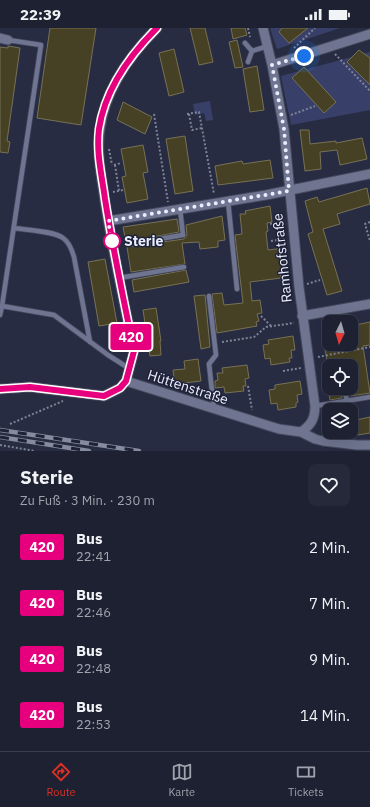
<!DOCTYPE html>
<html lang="de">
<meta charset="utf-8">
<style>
body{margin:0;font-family:"IBM Plex Sans",sans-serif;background:#25293a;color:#f1f3f6;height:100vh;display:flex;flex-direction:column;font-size:15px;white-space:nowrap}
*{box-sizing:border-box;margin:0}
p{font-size:13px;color:#a0a3ac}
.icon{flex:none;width:22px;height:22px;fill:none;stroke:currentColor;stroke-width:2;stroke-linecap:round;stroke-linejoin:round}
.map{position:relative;height:423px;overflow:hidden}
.sheet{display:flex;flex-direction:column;background:#1d2132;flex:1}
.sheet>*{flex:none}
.badge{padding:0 8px;border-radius:3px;font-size:14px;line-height:26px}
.needle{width:26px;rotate:185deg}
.buttons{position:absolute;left:322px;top:287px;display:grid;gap:8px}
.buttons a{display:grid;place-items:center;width:36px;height:36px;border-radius:8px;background:#1d2132;box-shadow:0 4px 16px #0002,0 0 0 1px #3b3e4d;font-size:20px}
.you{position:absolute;width:20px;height:20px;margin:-10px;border:3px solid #fff;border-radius:50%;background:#1a73e8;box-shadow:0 0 0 6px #1a73e833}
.map>.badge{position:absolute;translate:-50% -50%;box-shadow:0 0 0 2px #fff}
.round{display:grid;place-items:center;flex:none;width:42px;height:42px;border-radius:8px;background:#25293a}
.headline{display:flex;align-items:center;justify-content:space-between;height:68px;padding:0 20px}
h1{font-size:19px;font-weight:700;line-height:30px}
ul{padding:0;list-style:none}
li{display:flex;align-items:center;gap:12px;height:56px;padding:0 20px}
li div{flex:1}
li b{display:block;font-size:15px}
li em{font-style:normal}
li .badge{min-width:44px;font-weight:700;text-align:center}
.status{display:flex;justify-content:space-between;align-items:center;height:28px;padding:0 20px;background:#1d2132;direction:ltr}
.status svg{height:11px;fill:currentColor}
.tabs{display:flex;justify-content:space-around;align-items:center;height:56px;border-top:1px solid #3b3e4d;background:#1d2132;font-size:11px;color:#a0a3ac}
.tabs a{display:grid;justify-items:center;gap:2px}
.tabs .current{color:#d93025}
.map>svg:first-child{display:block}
.green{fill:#38406a}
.building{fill:#464125;stroke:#777154}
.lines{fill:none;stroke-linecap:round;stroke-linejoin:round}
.lane-casing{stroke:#44485c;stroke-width:6}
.street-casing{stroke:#44485c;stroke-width:11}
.path{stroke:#7e8396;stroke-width:2;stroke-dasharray:2 2;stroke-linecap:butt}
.lane{stroke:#6f7590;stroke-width:4.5}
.street{stroke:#6f7590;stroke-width:9}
.rail-casing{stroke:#868b9f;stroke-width:4.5}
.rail{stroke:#1e2238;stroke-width:3;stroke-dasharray:9;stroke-linecap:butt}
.line-casing{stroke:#fff;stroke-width:9}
.line{stroke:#e6007e;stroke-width:6}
.walk{stroke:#e9edfd;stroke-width:4;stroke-dasharray:0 7.2}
.stop-dot{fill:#fff;stroke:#e6007e;stroke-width:2}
.labels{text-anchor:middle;stroke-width:3;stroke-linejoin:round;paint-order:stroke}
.stop-label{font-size:14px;font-weight:bold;fill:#e9edfd;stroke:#1e2238;text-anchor:start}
.street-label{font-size:14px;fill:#e9edfd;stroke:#1e2238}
</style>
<div class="status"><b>22:39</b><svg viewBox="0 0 49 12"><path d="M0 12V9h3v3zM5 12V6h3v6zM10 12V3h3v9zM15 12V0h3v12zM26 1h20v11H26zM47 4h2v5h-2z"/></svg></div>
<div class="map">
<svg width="370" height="423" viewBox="0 0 370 423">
<rect width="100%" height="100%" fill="#272c43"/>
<!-- green -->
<path class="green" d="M 270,0 L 340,0 L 277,21 Z
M 370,24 L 370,82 L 291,97 L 281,48 Z
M 210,73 L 213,92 L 206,93 L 204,85 L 195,87 L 193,76 Z"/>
<!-- building -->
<path class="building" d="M 50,0 L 96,0 L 81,97 L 37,90 Z
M 190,0 L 205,0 L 213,34 L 199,37 Z
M 231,0 L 245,0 L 247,7 L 233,11 Z
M 282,0 L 308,0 L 289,15 L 279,4 Z
M 237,12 L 243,39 L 235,40 L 229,14 Z
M 8,18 L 20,20 L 7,113 L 10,114 L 8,125 L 0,124 L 0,19 L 8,20 Z
M 174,21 L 184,64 L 169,68 L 159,25 Z
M 359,22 L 370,30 L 370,57 L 347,34 Z
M 257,38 L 264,82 L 250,84 L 243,41 Z
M 304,39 L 336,74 L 324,85 L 292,50 Z
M 123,74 L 152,89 L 145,106 L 117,92 Z
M 300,102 L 309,102 L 310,116 L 336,113 L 336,115 L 362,110 L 367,131 L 340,137 L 337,122 L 320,124 L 321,141 L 305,143 Z
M 185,108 L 193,163 L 175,166 L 166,111 Z
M 143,117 L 148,144 L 143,145 L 148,171 L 127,175 L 122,149 L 126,148 L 121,121 Z
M 270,132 L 273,150 L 218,157 L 215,138 L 242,133 L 243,136 Z
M 367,160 L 370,176 L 337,186 L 340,196 L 323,201 L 342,263 L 327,267 L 308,206 L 313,204 L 305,173 L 317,169 L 319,174 Z
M 270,178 L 272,194 L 267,195 L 268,203 L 266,204 L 268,222 L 284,220 L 286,236 L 282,236 L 282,244 L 280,245 L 281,250 L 250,254 L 252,273 L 260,272 L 262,285 L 257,286 L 259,293 L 256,294 L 257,298 L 217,305 L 212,266 L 222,265 L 224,277 L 243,275 L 235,207 L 242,206 L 240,186 L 246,186 L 245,183 Z
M 222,188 L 225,212 L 218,213 L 218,219 L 200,221 L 199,214 L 182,215 L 185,236 L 131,244 L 127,219 L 184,211 L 187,207 L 186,197 Z
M 177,191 L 179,204 L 126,214 L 123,199 Z
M 105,231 L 117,295 L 99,298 L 88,234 Z
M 186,242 L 189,254 L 134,264 L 132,252 Z
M 205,267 L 210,319 L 201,321 L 194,268 Z
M 156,280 L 161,313 L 160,313 L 161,327 L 150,328 L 143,282 Z
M 370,294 L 370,317 L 363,318 L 370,365 L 350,368 L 348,360 L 351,360 L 351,338 L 345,338 L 340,331 L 336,334 L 337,338 L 328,338 L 324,316 L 351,316 L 351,298 Z
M 293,308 L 295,322 L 291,322 L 292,330 L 289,330 L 290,334 L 271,337 L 270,330 L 265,331 L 263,317 L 269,316 L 268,312 Z
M 198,331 L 201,353 L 175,356 L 173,342 L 185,341 L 184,333 Z
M 247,337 L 249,350 L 245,351 L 246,358 L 243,358 L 244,363 L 225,365 L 224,359 L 215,360 L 215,353 L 218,352 L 217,345 L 223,345 L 222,340 Z
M 300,353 L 302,366 L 297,367 L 298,374 L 296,375 L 296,379 L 278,382 L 277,375 L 271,376 L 269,362 L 275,361 L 275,357 Z
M 328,360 L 340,360 L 342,370 L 330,372 Z
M 370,389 L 370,405 L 358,407 L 356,392 Z"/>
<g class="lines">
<!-- lane casing -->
<g class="lane-casing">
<path id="lane" d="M 8,12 L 41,17 L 2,278 L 54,287 L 108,327 L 130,341
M 245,15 L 252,23
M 248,34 L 252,23 L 268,18
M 228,173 L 237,261
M 14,200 C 26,202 54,203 63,210 C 69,214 72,222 74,229 L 90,314
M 129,216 L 183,207 L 180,181
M 119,250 L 184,239
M 209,268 L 216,327 L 209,336 L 214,381
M 0,287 L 2,278
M 340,335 L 341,338
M 344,360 L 347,373
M 315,378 L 370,369"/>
</g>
<!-- street casing -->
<g class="street-casing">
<path id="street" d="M 263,0 L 272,37 L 284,101 L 299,259 L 315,378 C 315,391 311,397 301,404
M 0,10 L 8,12
M 272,37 L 370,6
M 108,193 L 266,167 L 370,146
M 302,288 L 370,276
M 126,353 L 279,401 L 301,404 L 315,411 L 323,413 L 357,417 L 370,417
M 0,361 L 30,359 L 104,368 L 120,360 L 126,353 L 134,323 C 124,274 113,224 105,174 C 102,150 96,126 100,101 C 105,61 129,28 157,0"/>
</g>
<!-- path -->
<path class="path" d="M 248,0 L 250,9
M 294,20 L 315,0
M 335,26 L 370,63
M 154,86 L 168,174
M 187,86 L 199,84 L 214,166
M 189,86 L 192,102 L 202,100
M 291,87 L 315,78
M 109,121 L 112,137
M 114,137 L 121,135
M 115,137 L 119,163
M 113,164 L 123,162
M 370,194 L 365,196 L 370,213
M 270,196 L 284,192
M 271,213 L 284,211
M 307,256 L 320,252
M 261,288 L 271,298
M 222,314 L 254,309 L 266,299 L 294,295
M 318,329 L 370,319
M 283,343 L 301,340
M 248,358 L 252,382
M 10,396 L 63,373
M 0,417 L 35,423"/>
<!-- lane -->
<use href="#lane" class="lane"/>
<!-- street -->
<use href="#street" class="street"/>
<!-- rail casing -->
<g class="rail-casing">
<path id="rail" d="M 0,402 L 139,423
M 0,409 L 89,423"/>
</g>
<!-- rail -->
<use href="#rail" class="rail"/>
</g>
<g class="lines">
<!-- line casing -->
<g class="line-casing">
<path id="line" d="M 0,361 L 30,359 L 104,368 L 120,360 L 126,353 L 134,323 C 124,273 113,222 105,171 C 102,148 96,125 99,101 C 105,61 129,28 157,0"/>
</g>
<!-- line -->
<use href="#line" class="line"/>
<!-- walk -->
<path class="walk" d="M 112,213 L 108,193 L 289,163 L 284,101 L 272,37 L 304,28"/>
</g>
<!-- markers -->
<circle class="stop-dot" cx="112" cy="213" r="8"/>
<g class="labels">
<!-- stop labels -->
<g class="stop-label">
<text x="124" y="218">Sterie</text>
</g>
<!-- street labels -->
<g class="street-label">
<text transform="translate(282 230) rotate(-96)" y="5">Ramhofstraße</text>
<text transform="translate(188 359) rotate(18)" y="5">Hüttenstraße</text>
</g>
</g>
</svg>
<div class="buttons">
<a><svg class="needle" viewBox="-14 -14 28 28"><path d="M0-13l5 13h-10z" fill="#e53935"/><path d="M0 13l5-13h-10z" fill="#a0a3ac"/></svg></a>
<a><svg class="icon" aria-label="locate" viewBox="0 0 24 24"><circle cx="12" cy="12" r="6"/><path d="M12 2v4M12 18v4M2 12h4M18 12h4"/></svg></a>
<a><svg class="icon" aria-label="layers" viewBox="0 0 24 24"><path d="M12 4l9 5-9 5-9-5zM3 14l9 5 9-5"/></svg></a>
</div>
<div class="you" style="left:304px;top:28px"></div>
<b class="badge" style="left:131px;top:309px;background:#e6007e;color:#fff">420</b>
</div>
<section class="sheet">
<div class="headline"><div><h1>Sterie</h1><p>Zu Fuß · 3 Min. · 230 m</p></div><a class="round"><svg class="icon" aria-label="heart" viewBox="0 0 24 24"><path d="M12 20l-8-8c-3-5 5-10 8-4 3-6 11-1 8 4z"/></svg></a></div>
<ul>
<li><span class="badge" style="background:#e6007e;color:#fff">420</span><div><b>Bus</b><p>22:41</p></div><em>2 Min.</em></li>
<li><span class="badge" style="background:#e6007e;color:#fff">420</span><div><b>Bus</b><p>22:46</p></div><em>7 Min.</em></li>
<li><span class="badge" style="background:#e6007e;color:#fff">420</span><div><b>Bus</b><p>22:48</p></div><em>9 Min.</em></li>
<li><span class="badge" style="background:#e6007e;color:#fff">420</span><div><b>Bus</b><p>22:53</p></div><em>14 Min.</em></li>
</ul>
</section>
<nav class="tabs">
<a class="current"><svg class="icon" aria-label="directions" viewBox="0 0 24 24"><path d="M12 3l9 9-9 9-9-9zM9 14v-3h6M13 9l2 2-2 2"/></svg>Route</a>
<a><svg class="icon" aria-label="map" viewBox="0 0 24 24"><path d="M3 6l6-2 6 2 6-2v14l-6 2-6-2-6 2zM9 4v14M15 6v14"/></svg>Karte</a>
<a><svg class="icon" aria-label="tickets" viewBox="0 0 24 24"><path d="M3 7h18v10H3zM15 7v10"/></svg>Tickets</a>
</nav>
